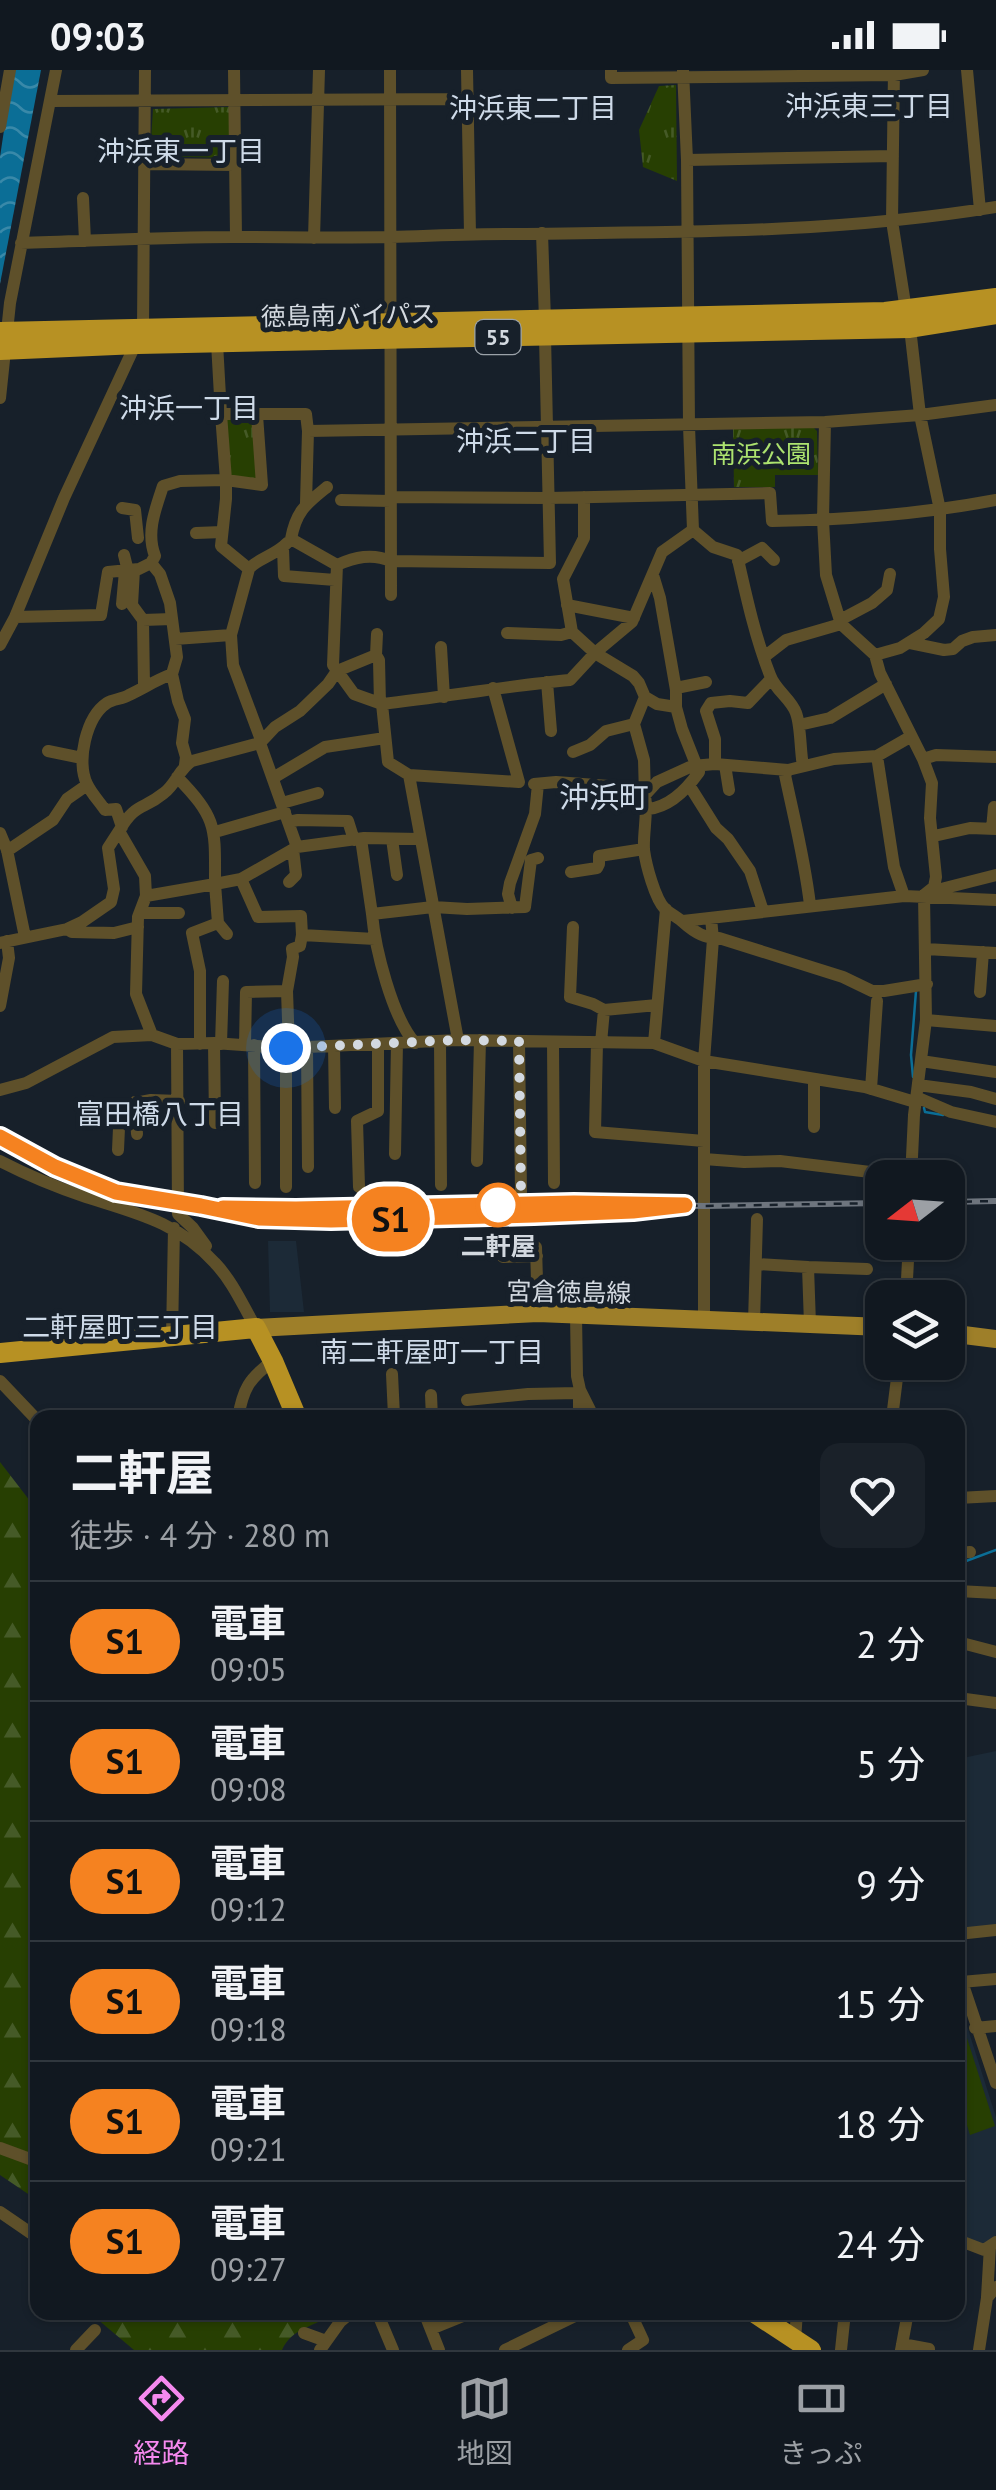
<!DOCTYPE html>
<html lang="ja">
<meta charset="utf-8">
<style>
body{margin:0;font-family:"PT Sans","Noto Sans JP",sans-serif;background:#1a2129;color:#f1f3f6;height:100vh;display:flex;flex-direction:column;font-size:38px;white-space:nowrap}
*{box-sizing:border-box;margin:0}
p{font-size:32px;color:#9ca0a5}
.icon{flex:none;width:55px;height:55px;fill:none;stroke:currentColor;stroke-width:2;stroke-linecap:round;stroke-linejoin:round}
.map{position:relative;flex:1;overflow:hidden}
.side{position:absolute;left:30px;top:1340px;width:935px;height:910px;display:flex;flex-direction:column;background:#111820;border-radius:20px;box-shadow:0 2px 8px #0004,0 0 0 2px #30373e}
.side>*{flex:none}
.badge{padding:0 20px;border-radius:32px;font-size:35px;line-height:65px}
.needle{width:65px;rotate:253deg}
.tools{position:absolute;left:865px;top:1090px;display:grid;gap:20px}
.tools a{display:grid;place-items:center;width:100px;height:100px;border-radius:20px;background:#111820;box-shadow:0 2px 8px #0004,0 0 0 2px #30373e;font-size:50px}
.you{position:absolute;width:50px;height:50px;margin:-25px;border:8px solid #fff;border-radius:50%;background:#1a73e8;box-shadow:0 0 0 15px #1a73e833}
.map>.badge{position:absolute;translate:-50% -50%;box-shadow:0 0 0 5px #fff}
.round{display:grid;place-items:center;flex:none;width:105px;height:105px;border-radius:20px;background:#1a2129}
.headline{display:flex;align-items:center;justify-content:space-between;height:170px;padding:0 40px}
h1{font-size:48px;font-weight:700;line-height:75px}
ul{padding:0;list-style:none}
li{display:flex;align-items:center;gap:30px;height:120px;padding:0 40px;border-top:2px solid #30373e}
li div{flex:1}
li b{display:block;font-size:38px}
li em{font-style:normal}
li .badge{min-width:110px;font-weight:700;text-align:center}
.status{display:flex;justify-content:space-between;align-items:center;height:70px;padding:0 50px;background:#111820;direction:ltr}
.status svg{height:28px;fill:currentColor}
.tab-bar{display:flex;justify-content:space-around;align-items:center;height:140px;border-top:2px solid #30373e;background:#111820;font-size:28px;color:#9ca0a5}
.tab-bar a{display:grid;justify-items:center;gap:5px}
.tab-bar .active{color:#f589ee}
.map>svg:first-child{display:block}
.built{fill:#1c2a37}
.forest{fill:url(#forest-firs)}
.park{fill:url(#park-tufts)}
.pitch{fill:#273f02}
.water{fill:url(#water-waves)}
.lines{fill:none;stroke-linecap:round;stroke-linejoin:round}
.stream{stroke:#0b6e96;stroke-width:2.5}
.minor{stroke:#5e502a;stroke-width:12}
.major{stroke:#9e7f29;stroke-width:18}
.highway{stroke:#b79123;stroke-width:20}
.rail-casing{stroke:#6e757e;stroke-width:6}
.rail{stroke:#17202a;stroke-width:2.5;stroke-dasharray:8;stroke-linecap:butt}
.line-casing{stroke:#fff;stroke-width:22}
.line{stroke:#f58220;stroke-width:15}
.walk{stroke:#d3d9e0;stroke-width:10;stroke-dasharray:0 18}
.stop-dot{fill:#fff;stroke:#f58220;stroke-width:5}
.labels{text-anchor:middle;stroke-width:10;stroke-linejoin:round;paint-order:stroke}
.shield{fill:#17202a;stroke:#9ba2a9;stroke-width:2.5}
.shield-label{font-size:22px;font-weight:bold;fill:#d3d9e0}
.street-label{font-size:25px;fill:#d3d9e0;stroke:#17202a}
.park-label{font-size:25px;fill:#ade36f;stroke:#17202a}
.stop-label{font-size:25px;font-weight:bold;fill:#d3d9e0;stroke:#17202a}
.neighbourhood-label{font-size:28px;fill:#cedae8;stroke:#17202a}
.quarter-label{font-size:30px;fill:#cedae8;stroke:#17202a}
</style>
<div class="status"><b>09:03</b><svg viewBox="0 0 49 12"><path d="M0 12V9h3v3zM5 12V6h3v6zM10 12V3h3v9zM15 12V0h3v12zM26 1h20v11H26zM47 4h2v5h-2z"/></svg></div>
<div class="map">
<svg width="996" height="2280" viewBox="0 0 996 2280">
<defs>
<pattern id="forest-firs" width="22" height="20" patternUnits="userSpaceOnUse" patternTransform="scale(2.5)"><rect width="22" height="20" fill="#273f02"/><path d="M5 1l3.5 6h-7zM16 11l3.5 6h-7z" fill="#455a27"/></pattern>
<pattern id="park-tufts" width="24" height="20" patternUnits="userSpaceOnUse" patternTransform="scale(2.5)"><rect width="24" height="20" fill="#273f02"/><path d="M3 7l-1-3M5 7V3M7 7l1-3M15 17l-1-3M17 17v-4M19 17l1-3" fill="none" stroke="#455a27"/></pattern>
<pattern id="water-waves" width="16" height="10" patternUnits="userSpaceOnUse" patternTransform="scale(2.5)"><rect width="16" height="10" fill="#0b6e96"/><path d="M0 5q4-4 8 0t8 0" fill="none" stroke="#3989a9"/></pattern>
</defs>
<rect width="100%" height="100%" fill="#17202a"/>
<!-- built -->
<path class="built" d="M 268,1171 L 296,1171 L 304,1242 L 270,1242 Z
M 996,1681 L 996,1857 L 958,1861 L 958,1689 Z
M 967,1956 L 996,2047 L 996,2165 L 993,2171 L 983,2174 L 958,2165 L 958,1957 Z"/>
<!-- forest -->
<path class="forest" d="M 0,1392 L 37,1440 L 37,2130 L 0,2105 Z
M 90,2243 L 333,2243 C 316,2257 292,2257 282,2280 L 134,2280 Z"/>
<!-- park -->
<path class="park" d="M 676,15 L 677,111 L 643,97 L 639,60 L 659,16 Z
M 229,37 L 230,88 L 150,86 L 153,39 Z
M 254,348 L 257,410 L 228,407 L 224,349 Z
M 733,358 L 814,358 L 817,361 L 818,405 L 775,405 L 775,417 L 734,417 Z"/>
<!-- pitch -->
<path class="pitch" d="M 967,1968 L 995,2056 L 970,2065 L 958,2026 L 958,1969 Z"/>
<!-- water -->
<path class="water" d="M 13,0 L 41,0 L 0,214 L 0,87 Z"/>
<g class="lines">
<!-- stream -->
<path class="stream" d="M 913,1007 L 911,985 L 916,921
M 924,1038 L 925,1042 L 943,1045
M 958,1494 L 996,1480"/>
<!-- minor -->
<path class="minor" d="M 234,0 L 236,167
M 390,0 L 391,525
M 467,0 L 470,164
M 611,0 L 611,8 L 894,5 L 923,0
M 894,0 L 892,151 L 906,240
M 967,0 L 980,140
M 50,31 L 468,29
M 0,57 L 10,0
M 687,90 L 893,86
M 145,94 L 235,95
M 83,128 L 85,171
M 542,163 L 545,250
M 314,168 L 319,0
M 21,173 C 91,171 162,167 233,167 C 285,167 338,168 391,167 C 429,166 467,164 505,164 C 669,162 834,164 996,137
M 910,258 L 920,345 L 940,440 L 940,479 L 944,527 L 939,549 L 924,563 L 900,578 L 875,585 L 880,603 L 923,689 L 932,713 L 930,748 L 936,807 L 934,817 L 924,825 L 926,950 L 914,1045 L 911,1108
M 545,266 L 550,493 L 391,491 C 372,483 355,487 337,495 L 333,595 L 354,624 L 382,634 L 388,692 L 409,705 L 458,970 L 654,973 L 704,991 L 865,1017 L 915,1032
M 217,273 L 221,344 L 306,344 L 308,361 L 306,433
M 0,328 L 10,233 L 56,0
M 221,344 L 226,410 L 262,415 L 257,345
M 825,352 L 823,450 L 826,505 L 841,554 L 875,585
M 308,361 L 825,352 L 920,345 L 996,335
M 327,417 C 306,434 296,441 291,469 L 337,495
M 391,427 L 549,428 L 770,423 L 772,451 C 847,450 922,444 996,430
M 584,427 L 584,468 L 563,509 L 572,562 L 595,583 L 633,606 L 639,613 L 645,627 L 634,654 L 644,690 L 645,725
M 341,430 L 391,431
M 122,438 L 135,440 L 138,468
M 693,460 L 713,477 L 737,485 C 746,525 755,567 770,605 C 775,620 791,629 796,643 C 801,656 800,680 803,696
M 196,463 L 222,462
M 283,478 L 284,506 L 335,510
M 124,485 L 128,501
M 738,491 L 762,478 L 774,490
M 151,493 L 155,486 C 146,463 155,440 163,416 L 180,411 L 226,410 L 226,429 L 221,476 L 249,499 L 231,565 L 233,595 L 261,670
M 249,499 C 255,490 276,485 287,473
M 134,500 L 132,535 L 143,550
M 122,534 L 125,501
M 567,535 L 634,548
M 15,547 L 101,545 L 108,502 L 139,499 L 151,493 L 160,504 L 170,533 L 177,587 L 172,604 C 156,610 144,618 129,625 C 123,629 113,629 107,633 C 86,647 76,692 87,714 C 91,723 99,731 105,740 L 116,739 L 122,757
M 840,550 L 872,533 L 887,520 L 890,504
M 507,563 L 561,565 L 572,562
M 175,569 L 231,565
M 910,573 L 944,580 L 953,579 L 962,571 L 973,567 L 996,565
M 0,575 L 15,547 L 64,428 L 143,258 L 145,0
M 441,577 L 444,627
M 376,585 L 377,564
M 764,587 L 786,570 L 841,554
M 172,604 L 178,631 L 185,649 L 182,673 L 186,687 L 185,695
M 547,612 L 551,661
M 144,616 L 143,550 L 172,549
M 676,618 L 706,612
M 645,627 L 657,634 L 676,637
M 382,634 C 445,627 506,616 570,610 L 595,583 L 632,552 L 662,482 L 693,460 L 689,356 L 687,90 L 683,0
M 799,655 L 830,648 L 886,614
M 910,667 L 877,686 L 834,689 L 788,700 L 715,694 L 692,696 L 657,712 L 645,725 C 648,744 643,762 644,780 C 646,795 655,829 665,839 C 671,844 679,848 684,853 C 694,862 706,869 719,868 L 843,907 L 872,921 L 884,921 L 927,914
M 260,673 L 275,657 L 300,641 L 328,614 L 337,601 L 376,585 L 379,590 L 380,634
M 48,681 L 82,688
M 573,682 L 590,675 L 606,661 L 634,654
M 877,686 L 894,797 L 904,826
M 923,689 L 936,685 L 996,687
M 715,694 L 715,669 L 706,641 L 711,633 L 730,631 L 748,633 L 771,609
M 725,695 L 729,720
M 788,700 L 785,705 C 794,748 805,791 810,835
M 409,705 L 519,712 L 493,618
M 273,708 L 325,677 L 385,668
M 534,714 L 556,712 L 622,717 L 646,733
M 689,715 L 716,758 L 728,769 L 750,801 L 763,841
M 282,733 L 318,723
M 648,739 C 669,737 687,719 699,702 L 682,659 L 676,637 L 676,620 L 660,528 L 653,505
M 288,752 L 298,750 L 348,751 L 354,770
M 992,759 L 994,737
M 215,762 L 285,742
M 0,763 L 7,780 L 25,867
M 934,766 L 970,758 L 996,759
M 361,769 L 372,844
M 392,769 L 397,805
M 420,769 L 364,768 L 297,777 L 260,673 L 192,691 C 179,699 176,714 164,723 C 142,741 136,732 119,761 L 145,806 L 146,826 L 138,847 L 136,924 L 152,965 L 177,974 L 214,973 L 286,978 L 458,970
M 7,781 L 53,750 L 67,729 L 87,715
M 571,802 L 597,798 L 599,794 L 599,786 L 644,779
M 241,809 L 258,847 L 301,846 L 302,865
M 289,812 L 296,805 L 293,779
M 934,817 L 941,819 L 996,805
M 146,826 L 215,814 C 215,758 218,749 177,707
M 512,838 L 508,824 L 510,813 L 535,744 L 538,714
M 140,843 L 179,843
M 683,851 L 904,826 L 996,830
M 573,857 L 570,927 L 593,934 L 604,940 L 601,973
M 67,859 L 72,862 L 114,863 L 138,857
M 227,864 L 218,853 L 215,814 L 241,809 L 297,777
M 0,873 L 67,859 L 82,852 L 111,832 L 114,819 L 108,778 L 119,761
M 926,879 L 996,883
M 287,921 L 293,887 L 292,879 L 300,876 L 302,865 L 375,869
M 980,922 L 983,882
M 0,936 L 9,888 L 7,871
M 604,940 L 657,935
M 926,950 L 996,956
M 440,971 L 441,1115
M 519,971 L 521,1122
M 553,972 L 554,1113
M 214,973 L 215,1053
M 415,973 C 392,947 375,878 372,844 L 433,837 L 467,839 L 525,837 L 531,790 L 538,788
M 597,973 L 595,1062 L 704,1071
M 654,973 L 666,839
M 177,974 L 178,1144 L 193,1158 L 206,1176
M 200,974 L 200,901 L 192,863 L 218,853
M 221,974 L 223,911
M 245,975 L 246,922 L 287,921 L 289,978
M 254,975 L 255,1113
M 334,976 L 335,1038
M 307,977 L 308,1097
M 921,991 L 996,1002
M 918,1015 L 971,1022 L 996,1029
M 871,1019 L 877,931
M 0,1020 L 26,1013 L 113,967 L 152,965
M 916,1027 L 951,1042 L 996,1052
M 135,1032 L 137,1064
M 109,1038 L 151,1030 L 179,1031
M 814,1057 L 814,1009
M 118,1080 L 120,1036
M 395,1084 L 397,973
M 704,1089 L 744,1092 L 780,1091 L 911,1107
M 0,1091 C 27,1105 56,1117 86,1127 C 136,1143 178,1152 215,1193 C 233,1212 243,1236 256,1258
M 477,1091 L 480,970
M 286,1117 L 286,978
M 359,1117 L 357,1051 L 378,1041 L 378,974
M 536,1177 L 538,1243
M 503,1187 L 537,1186
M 756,1194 L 808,1197 L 810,1254
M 808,1197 L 867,1199
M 906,1228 L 909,1172
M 576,1245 L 577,1306 L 580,1320 L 594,1348
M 704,1249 L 704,991 L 713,869 L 711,848
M 754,1252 L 757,1149
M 172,1267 L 174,1158
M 0,1311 L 38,1351
M 579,1322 L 579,1348
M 431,1325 L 432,1348
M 467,1330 L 528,1324 L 578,1323
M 238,1348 C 243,1319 249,1308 273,1291
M 380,1348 L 394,1346 L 392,1304
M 892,1348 L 899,1292
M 958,1428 L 996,1426
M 958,1483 L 970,1482
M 958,1521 L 996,1523
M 958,1572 L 996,1582
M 958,1628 L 996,1633
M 958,1864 L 996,1860
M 958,1900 L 996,2013
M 961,1912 L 996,1909
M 975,1958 L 996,1956
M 0,2078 L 38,2092
M 0,2142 L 38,2168
M 958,2170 L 984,2180 L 996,2172
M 987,2227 L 990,2176
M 377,2242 L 393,2280
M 424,2242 L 439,2280
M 431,2259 L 473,2242
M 304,2263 L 326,2271
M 795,2270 L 797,2242
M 902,2274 L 929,2279
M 76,2280 L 95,2260
M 320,2280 L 340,2252 L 352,2242
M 505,2280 L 583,2242
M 628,2280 L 643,2270 L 630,2242
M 841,2280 L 845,2242
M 901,2280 L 908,2242
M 979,2280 L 987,2228 L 996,2217"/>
<!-- major -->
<path class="major" d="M 256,1258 L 538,1243 L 882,1257
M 948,1263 L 996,1269"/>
<!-- highway -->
<path class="highway" d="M 0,262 L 885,242 L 996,228
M 0,280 L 138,274 L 910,258 L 996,244
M 0,1283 L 256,1258 L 273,1291 L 297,1348
M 753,2242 L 811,2280"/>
<!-- rail casing -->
<g class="rail-casing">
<path id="rail" d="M 0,1067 L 55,1097 L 116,1123 L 178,1134 L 245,1140 L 574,1133 L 704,1136 L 882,1133
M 948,1132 L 996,1131
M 331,1150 C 377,1156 424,1153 471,1152 C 516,1151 560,1151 604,1144"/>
</g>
<!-- rail -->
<use href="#rail" class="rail"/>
</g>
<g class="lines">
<!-- line casing -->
<g class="line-casing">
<path id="line" d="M 0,1067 L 55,1097 L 116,1122 L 201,1136 L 259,1148 L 331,1150 L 534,1145 L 633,1141 L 685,1135 L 574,1133 L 296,1139 L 223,1138"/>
</g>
<!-- line -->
<use href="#line" class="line"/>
<!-- walk -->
<path class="walk" d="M 286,978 L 458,970 L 519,971 L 521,1122 L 498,1135"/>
</g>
<!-- markers -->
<circle class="stop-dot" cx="498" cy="1135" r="20"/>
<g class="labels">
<!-- shield labels -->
<rect class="shield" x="475.5" y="250" width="45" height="34" rx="8"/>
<g class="shield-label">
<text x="498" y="275">55</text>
</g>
<!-- street labels -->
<g class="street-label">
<text transform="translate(348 245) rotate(-1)" y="9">徳島南バイパス</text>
<text transform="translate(569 1222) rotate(1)" y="9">宮倉徳島線</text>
</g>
<!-- park labels -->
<g class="park-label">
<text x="761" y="393">南浜公園</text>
</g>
<!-- stop labels -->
<g class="stop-label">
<text x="498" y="1185">二軒屋</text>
</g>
<!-- neighbourhood labels -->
<g class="neighbourhood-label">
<text x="869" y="46">沖浜東三丁目</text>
<text x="533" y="48">沖浜東二丁目</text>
<text x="181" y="91">沖浜東一丁目</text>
<text x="189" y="348">沖浜一丁目</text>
<text x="526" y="381">沖浜二丁目</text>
<text x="160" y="1054">富田橋八丁目</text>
<text x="120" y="1267">二軒屋町三丁目</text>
<text x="432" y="1292">南二軒屋町一丁目</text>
</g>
<!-- quarter labels -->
<g class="quarter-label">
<text x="604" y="738">沖浜町</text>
</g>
</g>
</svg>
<div class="tools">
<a><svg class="needle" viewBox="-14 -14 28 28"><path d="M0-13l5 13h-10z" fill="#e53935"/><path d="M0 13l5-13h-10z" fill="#9ca0a5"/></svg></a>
<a><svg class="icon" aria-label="layers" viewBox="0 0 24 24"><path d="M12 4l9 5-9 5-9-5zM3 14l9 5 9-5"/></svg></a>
</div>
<div class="you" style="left:286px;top:978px"></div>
<b class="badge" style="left:391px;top:1149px;background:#f58220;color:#111">S1</b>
<section class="side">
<div class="headline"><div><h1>二軒屋</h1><p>徒歩 · 4 分 · 280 m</p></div><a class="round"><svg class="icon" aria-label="heart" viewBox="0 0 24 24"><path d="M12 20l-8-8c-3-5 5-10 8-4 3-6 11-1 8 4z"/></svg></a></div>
<ul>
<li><span class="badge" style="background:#f58220;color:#111">S1</span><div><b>電車</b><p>09:05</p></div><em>2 分</em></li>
<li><span class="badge" style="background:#f58220;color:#111">S1</span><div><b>電車</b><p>09:08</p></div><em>5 分</em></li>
<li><span class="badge" style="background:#f58220;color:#111">S1</span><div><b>電車</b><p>09:12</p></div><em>9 分</em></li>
<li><span class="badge" style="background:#f58220;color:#111">S1</span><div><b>電車</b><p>09:18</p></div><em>15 分</em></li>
<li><span class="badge" style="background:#f58220;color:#111">S1</span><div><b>電車</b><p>09:21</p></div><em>18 分</em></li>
<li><span class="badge" style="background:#f58220;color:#111">S1</span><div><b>電車</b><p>09:27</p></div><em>24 分</em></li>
</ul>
</section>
</div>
<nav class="tab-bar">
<a class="active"><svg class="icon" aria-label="directions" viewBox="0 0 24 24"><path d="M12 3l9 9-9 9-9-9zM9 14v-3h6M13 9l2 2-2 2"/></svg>経路</a>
<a><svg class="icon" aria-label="map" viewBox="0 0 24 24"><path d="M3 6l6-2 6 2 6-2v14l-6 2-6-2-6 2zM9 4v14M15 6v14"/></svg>地図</a>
<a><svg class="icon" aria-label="tickets" viewBox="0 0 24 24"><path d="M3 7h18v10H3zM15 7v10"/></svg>きっぷ</a>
</nav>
